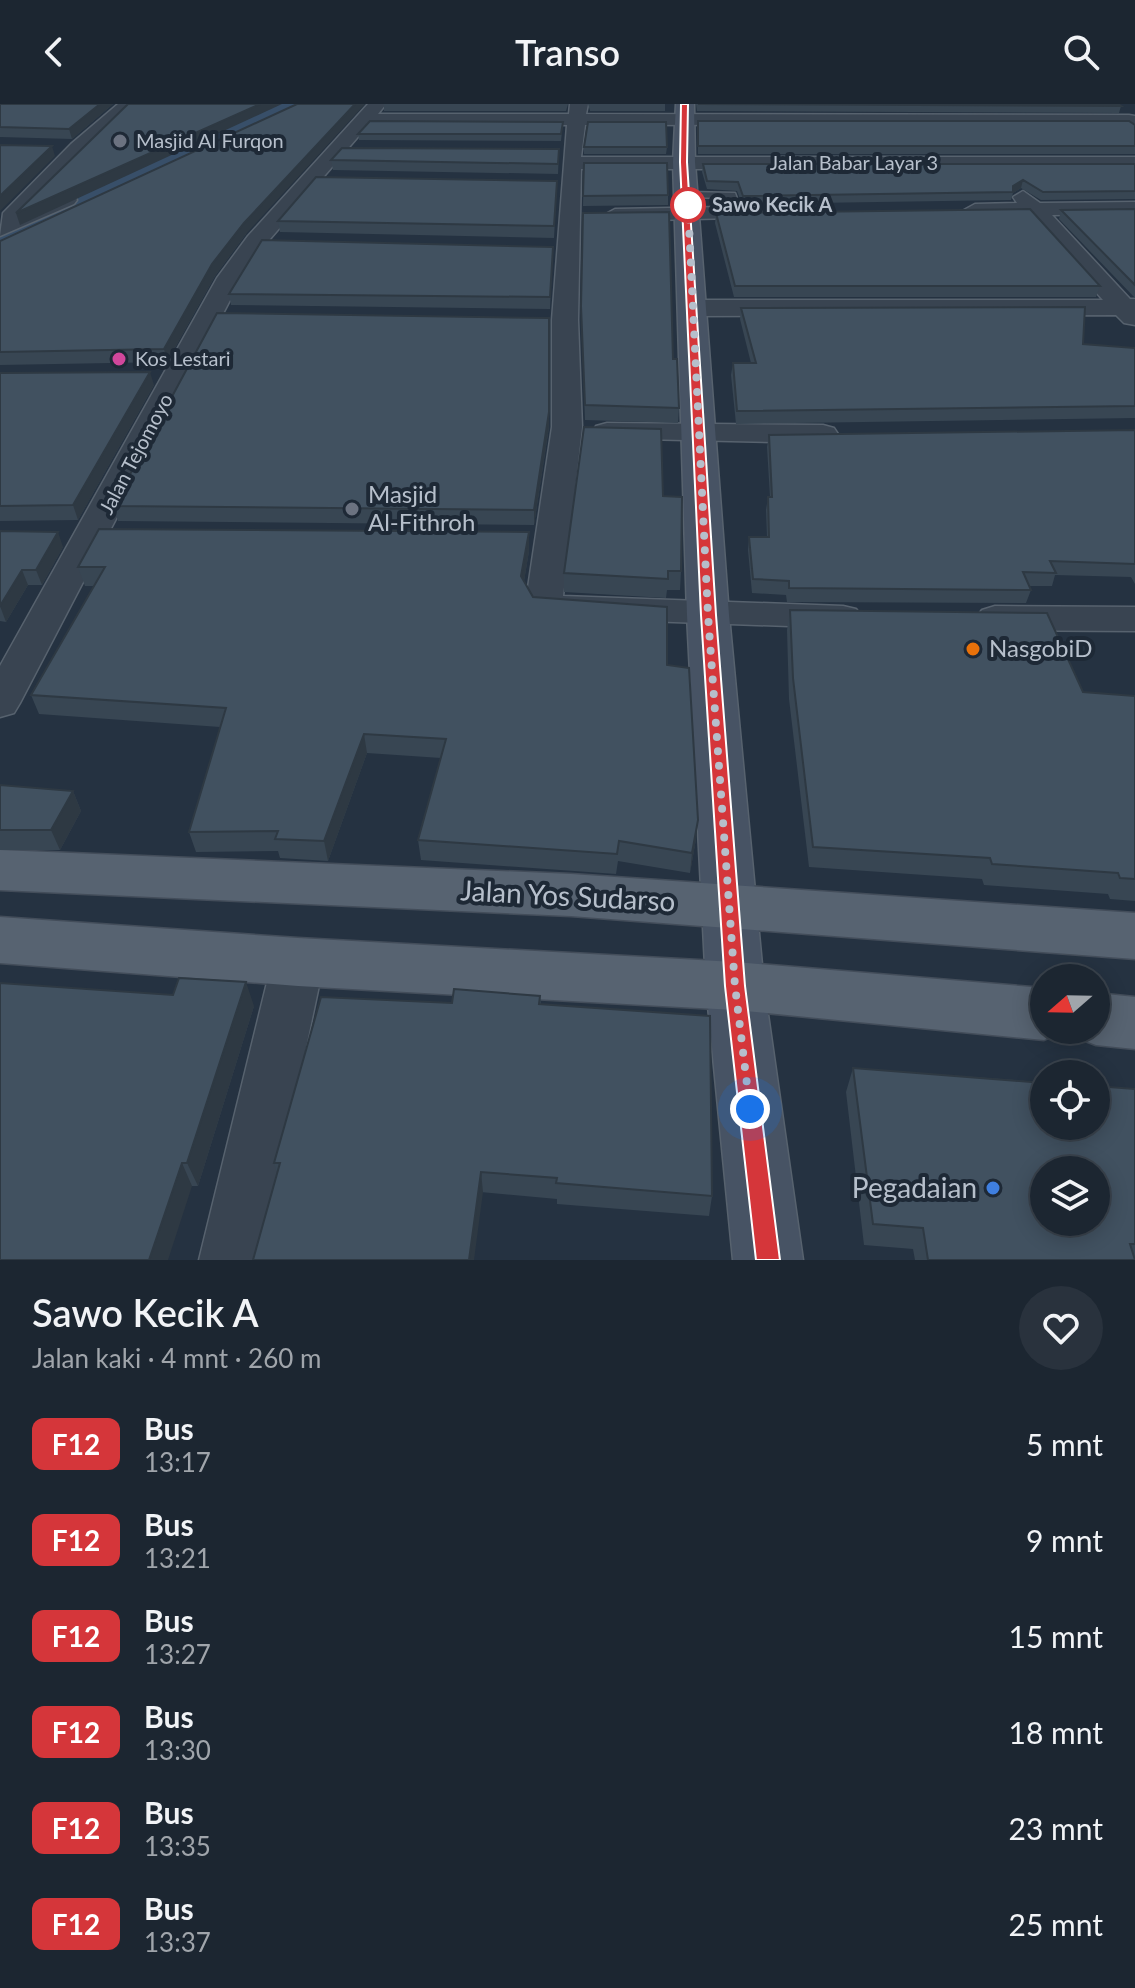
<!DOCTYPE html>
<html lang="id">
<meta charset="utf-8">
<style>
body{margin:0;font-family:Lato,sans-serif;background:#29323d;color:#f1f3f6;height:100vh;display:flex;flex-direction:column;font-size:30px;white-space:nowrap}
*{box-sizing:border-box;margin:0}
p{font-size:26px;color:#a0a5ab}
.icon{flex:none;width:44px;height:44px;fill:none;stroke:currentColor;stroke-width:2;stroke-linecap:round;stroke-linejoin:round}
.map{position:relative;height:1156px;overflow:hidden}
.panel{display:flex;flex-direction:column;background:#1c2631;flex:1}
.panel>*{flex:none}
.badge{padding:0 16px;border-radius:12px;font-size:28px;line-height:52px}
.needle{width:52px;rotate:250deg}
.tools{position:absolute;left:1030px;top:860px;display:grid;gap:16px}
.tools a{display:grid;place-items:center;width:80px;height:80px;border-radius:50%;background:#1c2631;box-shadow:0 4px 20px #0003,0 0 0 2px #3a434d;font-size:40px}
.you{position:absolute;width:40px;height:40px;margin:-20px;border:6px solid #fff;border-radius:50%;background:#1a73e8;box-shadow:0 0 0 12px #1a73e833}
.map>.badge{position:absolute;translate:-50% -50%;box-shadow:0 0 0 4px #fff}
.round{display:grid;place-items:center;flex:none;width:84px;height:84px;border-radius:42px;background:#29323d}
.head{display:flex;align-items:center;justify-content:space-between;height:136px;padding:0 32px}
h1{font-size:38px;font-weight:600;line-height:60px}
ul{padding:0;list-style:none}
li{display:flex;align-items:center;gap:24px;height:96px;padding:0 32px}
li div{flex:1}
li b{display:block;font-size:30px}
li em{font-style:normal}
li .badge{min-width:88px;font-weight:700;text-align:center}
header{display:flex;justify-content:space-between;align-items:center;height:104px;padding:0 32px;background:#1c2631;font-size:36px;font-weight:600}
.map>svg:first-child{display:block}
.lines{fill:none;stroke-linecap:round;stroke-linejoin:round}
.canal{fill:#384f69;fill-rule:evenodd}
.service-casing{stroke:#57626e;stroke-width:3}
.minor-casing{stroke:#57626e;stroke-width:3}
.secondary-casing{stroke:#57626e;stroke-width:3}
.primary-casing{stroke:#434d5a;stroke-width:3}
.service{fill:#394451;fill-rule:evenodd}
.minor{fill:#394451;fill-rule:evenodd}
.secondary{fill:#475364;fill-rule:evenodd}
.primary{fill:#576371;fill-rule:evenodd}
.wall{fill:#384653}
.shaded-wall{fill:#2e3943}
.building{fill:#415160;stroke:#2e3943;stroke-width:2;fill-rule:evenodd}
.line{fill:#d5363a;stroke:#fff;stroke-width:2}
.walk{stroke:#b6bfcb;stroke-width:8;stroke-dasharray:0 14.4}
.worship-dot{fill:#6b7280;stroke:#1e2936;stroke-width:3}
.stop-dot{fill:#fff;stroke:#d5363a;stroke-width:4}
.hotel-dot{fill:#d1479c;stroke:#1e2936;stroke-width:3}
.food-dot{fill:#e8710a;stroke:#1e2936;stroke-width:3}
.shop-dot{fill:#3f7fe0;stroke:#1e2936;stroke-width:3}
.labels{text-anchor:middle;stroke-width:8;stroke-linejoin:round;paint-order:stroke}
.far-poi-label{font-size:20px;fill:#b6bfcb;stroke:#1e2936;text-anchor:start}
.far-street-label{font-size:20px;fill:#b6bfcb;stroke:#1e2936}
.far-stop-label{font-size:20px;font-weight:bold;fill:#b6bfcb;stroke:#1e2936;text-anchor:start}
.poi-label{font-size:24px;fill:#b6bfcb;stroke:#1e2936;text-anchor:start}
.near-street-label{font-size:28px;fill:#b6bfcb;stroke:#1e2936}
.near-poi-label{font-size:28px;fill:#b6bfcb;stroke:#1e2936;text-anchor:end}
</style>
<header><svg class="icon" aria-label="back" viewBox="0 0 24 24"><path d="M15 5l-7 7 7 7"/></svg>Transo<svg class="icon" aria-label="search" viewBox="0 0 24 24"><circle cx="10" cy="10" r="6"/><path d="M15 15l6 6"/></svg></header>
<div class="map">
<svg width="1135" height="1156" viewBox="0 0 1135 1156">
<rect width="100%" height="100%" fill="#253241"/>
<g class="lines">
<!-- canal -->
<path class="canal" d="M 276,0 L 305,0 L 0,142 L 0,124 Z"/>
<!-- service casing -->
<g class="service-casing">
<path id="service" d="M 687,88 L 735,89 L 740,103 L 731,105 L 727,94 L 683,93 Z"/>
</g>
<!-- minor casing -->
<g class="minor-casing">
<path id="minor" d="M 118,0 L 137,0 L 33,103 L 60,92 L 74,92 L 77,96 L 74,100 L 0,132 L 3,109 L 71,40 Z
M 368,0 L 386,0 L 378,10 L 569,10 L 570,0 L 588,0 L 586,10 L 1129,11 L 1135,12 L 1135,20 L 585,21 L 581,53 L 1135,53 L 1135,65 L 581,65 L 578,216 L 582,323 L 563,492 L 843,502 L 856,505 L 862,513 L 856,521 L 843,524 L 563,514 L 534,509 L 526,497 L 552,323 L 552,216 L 567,21 L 369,20 L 264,142 L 241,175 L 20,599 L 14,609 L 0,613 L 0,562 L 217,174 L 248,132 Z
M 1023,87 L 1040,99 L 1135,98 L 1135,110 L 1052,111 L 1130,195 L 1135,195 L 1135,221 L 1124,219 L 1116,211 L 693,212 L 680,204 L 693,196 L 1103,196 L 1028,112 L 975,112 L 964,106 L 975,100 L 1017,99 L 1013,93 Z
M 771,102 L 782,108 L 779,113 L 615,117 L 604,111 L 615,105 Z
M 607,319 L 823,321 L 834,324 L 838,330 L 834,336 L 823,339 L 596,334 L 592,328 L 596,322 Z
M 995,502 L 1135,503 L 1135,527 L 995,526 L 982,522 L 976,514 L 982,506 Z
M 298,837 L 316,843 L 324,858 L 261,1156 L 199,1156 L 272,858 L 280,843 Z"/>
</g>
<!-- secondary casing -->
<g class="secondary-casing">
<path id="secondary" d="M 676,0 L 694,0 L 695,58 L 729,511 L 764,882 L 803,1156 L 733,1156 L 706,882 L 687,511 L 673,58 Z"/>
</g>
<!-- primary casing -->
<g class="primary-casing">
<path id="primary" d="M 0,746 L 571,770 L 1135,809 L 1135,855 L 571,812 L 0,786 Z
M 0,813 L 298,834 L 735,858 L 1044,884 L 1044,926 L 1066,926 L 1044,936 L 735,906 L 298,882 L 0,859 Z
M 1096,889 L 1135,893 L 1135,945 L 1096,941 L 1075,933 L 1072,926 L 1096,926 Z"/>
</g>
<!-- service -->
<use href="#service" class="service"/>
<!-- minor -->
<use href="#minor" class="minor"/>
<!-- secondary -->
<use href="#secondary" class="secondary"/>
<!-- primary -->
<use href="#primary" class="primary"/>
</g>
<!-- wall -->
<path class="wall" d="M 0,0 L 113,0 L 72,35 L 0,33 Z
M 384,0 L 568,0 L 566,7 L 384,7 Z
M 588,0 L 665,0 L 665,7 L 590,7 Z
M 696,0 L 1118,0 L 1121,2 L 1119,9 L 697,7 Z
M 698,17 L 1135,21 L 1135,50 L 698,50 Z
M 563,18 L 561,37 L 359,36 L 358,30 Z
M 584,43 L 667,43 L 666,50 L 584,50 Z
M 559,45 L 558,70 L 333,66 L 331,56 Z
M 584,59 L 668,91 L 668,101 L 583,102 Z
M 703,60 L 1135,60 L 1135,95 L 1041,96 L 1021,84 L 1013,89 L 1011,96 L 742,100 L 737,87 L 707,85 L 702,68 Z
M 557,77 L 554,134 L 280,128 L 278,117 Z
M 1135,105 L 1135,194 L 1059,115 L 1061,106 Z
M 583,109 L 673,255 L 679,304 L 678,319 L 585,316 L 581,216 Z
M 716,109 L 1100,182 L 1096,193 L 734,193 L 715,119 Z
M 246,130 L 215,172 L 167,258 L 0,261 L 0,137 Z
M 553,143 L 550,205 L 231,201 L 229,190 Z
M 741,204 L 1083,240 L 1135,244 L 1135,314 L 736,320 L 731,271 L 733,259 L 751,259 L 740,215 Z
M 0,269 L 154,281 L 78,416 L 0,417 Z
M 549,323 L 534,421 L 118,417 L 113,402 Z
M 1135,326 L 1135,480 L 1131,473 L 1055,471 L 1052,482 L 1029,482 L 1031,486 L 1026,499 L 787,498 L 786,491 L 752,489 L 748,446 L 749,433 L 767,433 L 766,406 L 768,393 L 770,393 L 767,343 L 769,331 Z
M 663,392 L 681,467 L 680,486 L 667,486 L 666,494 L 564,488 L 564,469 Z
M 0,427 L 63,443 L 42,481 L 28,481 L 6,518 L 0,517 Z
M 529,428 L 529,447 L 524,477 L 533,493 L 667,561 L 696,735 L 690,769 L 618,757 L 616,770 L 421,756 L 418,736 L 441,654 L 367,649 L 328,757 L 280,754 L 278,747 L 196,748 L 189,728 L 220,623 L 39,610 L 31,591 L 94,482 L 85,482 L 78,463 Z
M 790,506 L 1083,588 L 1135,592 L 1135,797 L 1110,795 L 1108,790 L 984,781 L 982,775 L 809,763 L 789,595 L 787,526 Z
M 0,681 L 73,687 L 81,707 L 60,746 L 0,746 Z
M 540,892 L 541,900 L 712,1092 L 709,1112 L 557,1100 L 557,1095 L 277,1069 L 274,1059 L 452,899 Z
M 254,902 L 198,1082 L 192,1082 L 0,1156 Z
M 853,964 L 1135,985 L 1135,1156 L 915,1156 L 913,1145 L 864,1141 L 846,988 Z"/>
<!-- shaded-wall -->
<path class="shaded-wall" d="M 100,0 L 113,0 L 72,35 L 69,25 Z
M 260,0 L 282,0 L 20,121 L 16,109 Z
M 355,0 L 365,0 L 246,130 L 215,172 L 167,258 L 164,245 L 212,160 L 244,119 Z
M 52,42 L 55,52 L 0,107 L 0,92 Z
M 1023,76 L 1021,84 L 1013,89 L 1013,82 Z
M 549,214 L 549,323 L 534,421 L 534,406 Z
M 150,268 L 154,281 L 78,416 L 73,401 Z
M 58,428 L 63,443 L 42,481 L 36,466 Z
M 529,428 L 529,447 L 522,490 L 521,472 Z
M 22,466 L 28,481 L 6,518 L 0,502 Z
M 364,630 L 367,649 L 328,757 L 324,737 Z
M 73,687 L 81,707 L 60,746 L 51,726 Z
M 698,716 L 696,735 L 690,769 L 692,749 Z
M 246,878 L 254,902 L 198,1082 L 187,1059 Z
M 182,1059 L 192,1082 L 168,1156 L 149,1156 Z
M 481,1068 L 483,1088 L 474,1156 L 469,1156 Z"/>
<!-- building -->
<path class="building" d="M 0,0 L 100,0 L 69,25 L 0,23 Z
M 128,0 L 260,0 L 16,109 Z
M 297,0 L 355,0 L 244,119 L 212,160 L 164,245 L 0,248 L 0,137 Z
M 698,0 L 1118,0 L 1121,2 Z
M 370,17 L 563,18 L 561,30 L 358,30 Z
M 698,17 L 1129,17 L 1135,21 L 1135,42 L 698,42 Z
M 588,18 L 666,18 L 667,43 L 584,43 Z
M 0,41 L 52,42 L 0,92 Z
M 342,44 L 559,45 L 558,60 L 331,56 Z
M 584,59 L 667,59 L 668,91 L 583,92 Z
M 703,60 L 1135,60 L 1135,87 L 1043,88 L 1023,76 L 1013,82 L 1013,88 L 743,92 L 738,78 L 707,77 Z
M 316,73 L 557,77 L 554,122 L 278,117 Z
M 1030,105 L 1100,182 L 735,182 L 716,109 Z
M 1135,105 L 1135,181 L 1061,106 Z
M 669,108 L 673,255 L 677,255 L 679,304 L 585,301 L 581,202 L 583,109 Z
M 262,136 L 553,143 L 550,193 L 229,190 Z
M 1085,203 L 1083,240 L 1135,244 L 1135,302 L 737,307 L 733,259 L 756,259 L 741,204 Z
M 217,209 L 549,214 L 549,308 L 534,406 L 113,402 Z
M 150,268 L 73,401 L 0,402 L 0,269 Z
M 584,323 L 661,325 L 663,392 L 682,393 L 681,467 L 668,467 L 668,475 L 564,469 Z
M 1135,326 L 1135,460 L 1050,457 L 1056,469 L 1023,468 L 1031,486 L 789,484 L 789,477 L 753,475 L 749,433 L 769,433 L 768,393 L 772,393 L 769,331 Z
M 99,425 L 529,428 L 521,472 L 533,493 L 667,503 L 667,561 L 689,564 L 698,716 L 692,749 L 619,737 L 617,750 L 418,736 L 446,635 L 364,630 L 324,737 L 275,735 L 278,727 L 189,728 L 226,604 L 31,591 L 105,463 L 78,463 Z
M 0,427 L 58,428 L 36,466 L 22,466 L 0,502 Z
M 790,506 L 1047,509 L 1083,588 L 1135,592 L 1135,775 L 1120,774 L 1118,769 L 992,760 L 990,754 L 813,743 L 793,574 Z
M 0,681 L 73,687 L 51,726 L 0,726 Z
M 179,874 L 246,878 L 187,1059 L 182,1059 L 149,1156 L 0,1156 L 0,879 L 173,891 Z
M 454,885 L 540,892 L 539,900 L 710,912 L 712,1092 L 556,1079 L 557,1074 L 481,1068 L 469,1156 L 253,1156 L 280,1059 L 274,1059 L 321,893 L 452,899 Z
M 853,964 L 1044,979 L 1044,1022 L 1096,1022 L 1096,982 L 1135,985 L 1135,1140 L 1130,1140 L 1135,1156 L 928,1156 L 923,1124 L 873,1120 ZM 1044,1066 L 1096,1066 L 1096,1118 L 1044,1118 Z"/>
<!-- line -->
<path class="line" d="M 681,0 L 688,0 L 687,58 L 716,511 L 745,882 L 780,1156 L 756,1156 L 725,882 L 701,511 L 680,58 Z"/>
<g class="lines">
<!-- walk -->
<path class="walk" d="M 688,101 L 708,511 L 735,882 L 750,1005"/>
</g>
<!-- markers -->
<g class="worship-dot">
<circle cx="120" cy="37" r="8"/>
<circle cx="352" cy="405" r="8"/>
</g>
<circle class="stop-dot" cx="688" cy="101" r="16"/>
<circle class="hotel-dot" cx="119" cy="255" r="8"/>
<circle class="food-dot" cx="973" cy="545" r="8"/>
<circle class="shop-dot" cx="993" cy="1084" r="8"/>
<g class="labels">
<!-- far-poi labels -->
<g class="far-poi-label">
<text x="136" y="44">Masjid Al Furqon</text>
<text x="135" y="262">Kos Lestari</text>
</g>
<!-- far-street labels -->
<g class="far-street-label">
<text x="854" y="66">Jalan Babar Layar 3</text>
<text transform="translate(136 350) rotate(-62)" y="7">Jalan Tejomoyo</text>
</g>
<!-- far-stop labels -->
<g class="far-stop-label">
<text x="712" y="108">Sawo Kecik A</text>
</g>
<!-- poi labels -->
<g class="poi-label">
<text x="368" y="399">Masjid<tspan x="368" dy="28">Al-Fithroh</tspan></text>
<text x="989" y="553">NasgobiD</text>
</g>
<!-- near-street labels -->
<g class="near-street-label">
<text transform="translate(568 792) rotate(3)" y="10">Jalan Yos Sudarso</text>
</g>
<!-- near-poi labels -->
<g class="near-poi-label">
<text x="977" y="1094">Pegadaian</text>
</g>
</g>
</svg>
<div class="tools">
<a><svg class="needle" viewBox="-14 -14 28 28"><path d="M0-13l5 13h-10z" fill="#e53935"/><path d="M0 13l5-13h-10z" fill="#a0a5ab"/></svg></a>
<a><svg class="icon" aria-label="locate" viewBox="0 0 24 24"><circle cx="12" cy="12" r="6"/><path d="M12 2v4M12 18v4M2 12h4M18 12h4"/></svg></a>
<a><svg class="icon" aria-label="layers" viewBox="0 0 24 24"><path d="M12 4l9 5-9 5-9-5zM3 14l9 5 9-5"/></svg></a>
</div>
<div class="you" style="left:750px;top:1005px"></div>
</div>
<section class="panel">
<div class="head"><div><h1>Sawo Kecik A</h1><p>Jalan kaki · 4 mnt · 260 m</p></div><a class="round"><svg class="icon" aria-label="heart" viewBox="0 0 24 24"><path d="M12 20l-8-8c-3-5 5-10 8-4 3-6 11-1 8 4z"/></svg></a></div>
<ul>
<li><span class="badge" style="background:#d5363a;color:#fff">F12</span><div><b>Bus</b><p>13:17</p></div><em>5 mnt</em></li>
<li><span class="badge" style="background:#d5363a;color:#fff">F12</span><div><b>Bus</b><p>13:21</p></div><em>9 mnt</em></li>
<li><span class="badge" style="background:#d5363a;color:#fff">F12</span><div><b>Bus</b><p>13:27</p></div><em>15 mnt</em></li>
<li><span class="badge" style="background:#d5363a;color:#fff">F12</span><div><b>Bus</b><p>13:30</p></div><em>18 mnt</em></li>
<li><span class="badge" style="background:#d5363a;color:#fff">F12</span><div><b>Bus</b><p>13:35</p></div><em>23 mnt</em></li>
<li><span class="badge" style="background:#d5363a;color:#fff">F12</span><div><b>Bus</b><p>13:37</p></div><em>25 mnt</em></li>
</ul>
</section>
